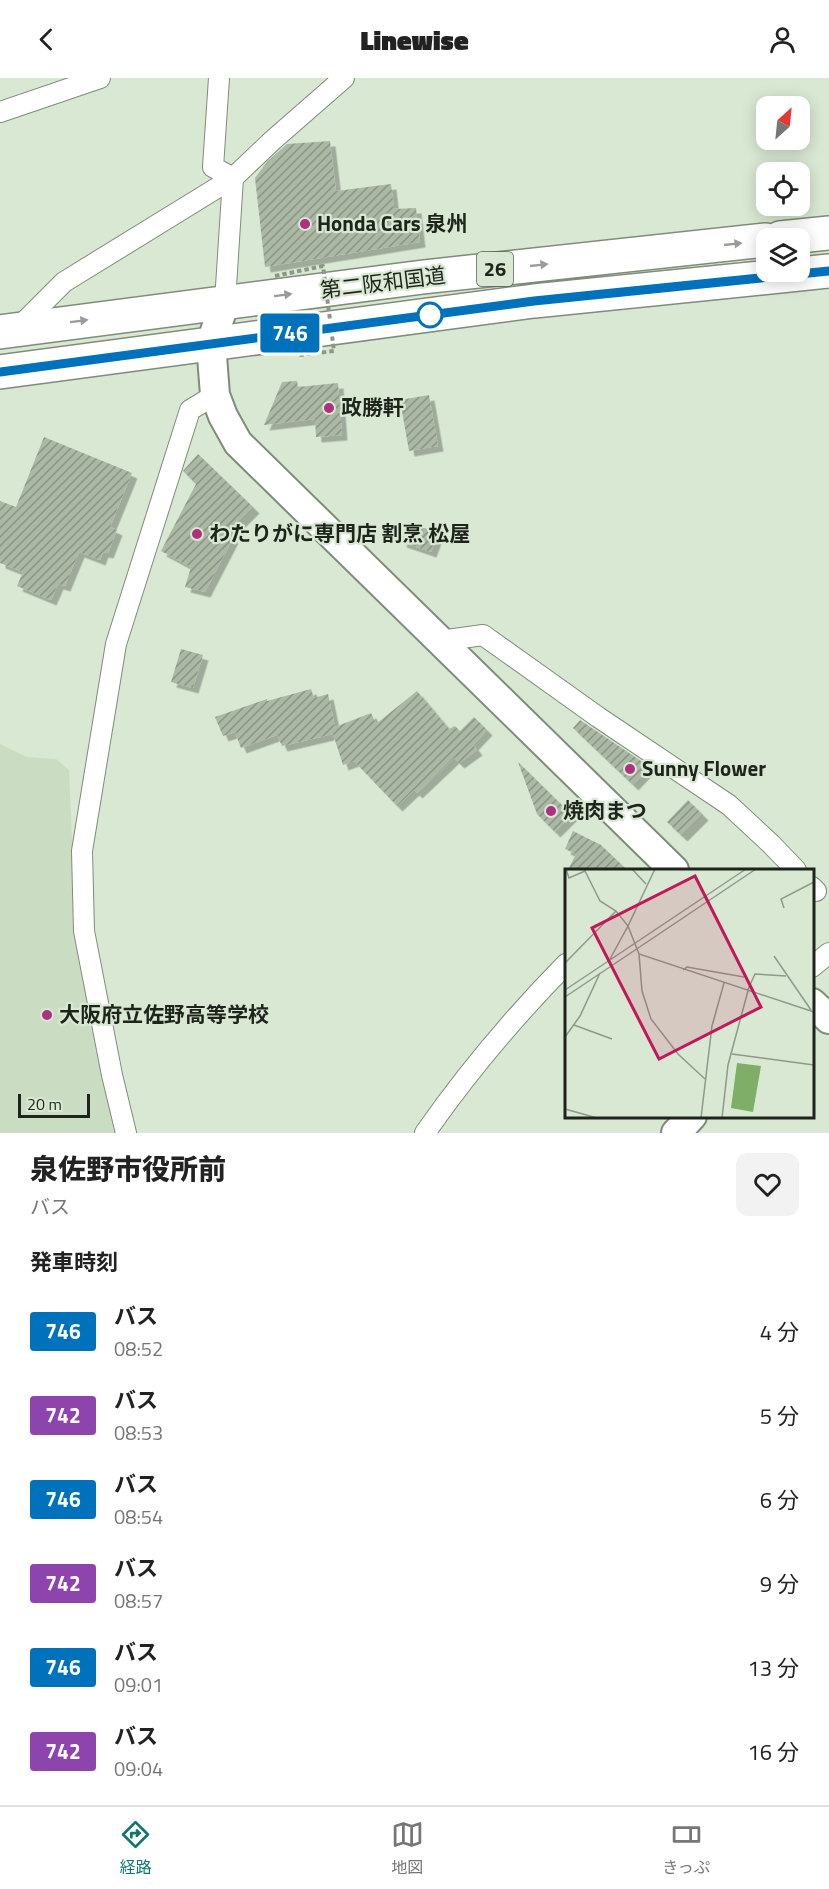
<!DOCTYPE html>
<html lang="ja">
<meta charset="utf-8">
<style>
body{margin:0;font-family:"Titillium Web","Noto Sans JP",sans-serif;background:#f2f2f2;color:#222;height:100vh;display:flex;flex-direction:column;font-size:22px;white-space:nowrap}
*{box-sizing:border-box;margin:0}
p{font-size:20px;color:#767676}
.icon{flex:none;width:33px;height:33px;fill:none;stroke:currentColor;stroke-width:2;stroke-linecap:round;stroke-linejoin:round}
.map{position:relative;height:1055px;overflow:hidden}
.side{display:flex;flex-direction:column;background:#fff;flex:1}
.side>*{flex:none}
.badge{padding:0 12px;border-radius:4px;font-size:21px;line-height:39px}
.needle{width:39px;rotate:27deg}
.tools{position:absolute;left:756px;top:18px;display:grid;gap:12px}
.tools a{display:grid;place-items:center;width:54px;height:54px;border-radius:12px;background:#fff;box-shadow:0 3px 15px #0003;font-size:30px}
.scale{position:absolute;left:18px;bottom:15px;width:72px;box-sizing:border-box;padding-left:6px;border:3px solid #1e231c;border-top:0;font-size:16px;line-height:21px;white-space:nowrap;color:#1e231c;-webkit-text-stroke:4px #d9e8d3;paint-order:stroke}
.map>.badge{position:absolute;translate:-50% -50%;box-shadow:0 0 0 3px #fff}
h2{padding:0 30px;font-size:22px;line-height:54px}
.round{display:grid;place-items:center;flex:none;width:63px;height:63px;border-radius:12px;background:#f2f2f2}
.summary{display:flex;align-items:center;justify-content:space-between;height:102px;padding:0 30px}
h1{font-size:28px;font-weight:800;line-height:45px}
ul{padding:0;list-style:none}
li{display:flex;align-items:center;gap:18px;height:84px;padding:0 30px}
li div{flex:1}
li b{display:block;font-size:22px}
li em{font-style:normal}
li .badge{min-width:66px;font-weight:700;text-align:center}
header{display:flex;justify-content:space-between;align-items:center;height:78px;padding:0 30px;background:#fff;font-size:27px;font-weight:800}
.dock{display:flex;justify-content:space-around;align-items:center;height:84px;border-top:2px solid #e0e0e0;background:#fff;font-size:16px;color:#767676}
.dock a{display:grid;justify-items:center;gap:3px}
.dock .active{color:#0f766e}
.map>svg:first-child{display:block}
.built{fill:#caddc2}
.building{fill:url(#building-hatch);filter:url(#shadow)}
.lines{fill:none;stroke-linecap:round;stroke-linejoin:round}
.street-casing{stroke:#7f8c79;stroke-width:22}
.secondary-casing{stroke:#7f8c79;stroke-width:32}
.highway-casing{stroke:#7f8c79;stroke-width:36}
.street{stroke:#fff;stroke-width:20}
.secondary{stroke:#fff;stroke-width:28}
.highway{stroke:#fff;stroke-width:33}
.path-bridge{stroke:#8d9788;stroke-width:4;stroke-dasharray:4.5 3;stroke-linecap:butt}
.oneway{fill:#9a9c99}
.line-casing{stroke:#fff;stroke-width:14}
.line{stroke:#0072bc;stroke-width:9}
.poi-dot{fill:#ae3080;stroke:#d9e8d3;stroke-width:2}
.stop-dot{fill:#fff;stroke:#0072bc;stroke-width:3}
.labels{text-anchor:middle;stroke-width:4.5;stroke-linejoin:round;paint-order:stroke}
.shield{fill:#d9e8d3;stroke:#565e53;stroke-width:1.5}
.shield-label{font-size:20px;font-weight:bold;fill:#1e231c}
.poi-label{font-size:21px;font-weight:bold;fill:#1e231c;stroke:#d9e8d3;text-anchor:start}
.street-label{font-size:21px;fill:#1e231c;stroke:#d9e8d3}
.inset-road{fill:none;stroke:#8e998a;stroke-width:1.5}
.view{fill:#c2185b;fill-opacity:0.15;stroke:#c2185b;stroke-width:3}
.inset-edge{fill:none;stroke:#1e231c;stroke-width:3}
</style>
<header><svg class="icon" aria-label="back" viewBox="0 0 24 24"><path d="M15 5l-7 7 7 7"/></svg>Linewise<svg class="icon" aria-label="person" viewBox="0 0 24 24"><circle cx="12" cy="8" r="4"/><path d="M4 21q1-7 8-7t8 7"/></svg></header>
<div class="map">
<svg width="829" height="1055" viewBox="0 0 829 1055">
<defs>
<pattern id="building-hatch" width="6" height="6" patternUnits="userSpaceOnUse" patternTransform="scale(1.5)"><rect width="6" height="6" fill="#aab8a4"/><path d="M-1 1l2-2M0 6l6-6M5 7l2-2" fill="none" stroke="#8a9585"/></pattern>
<filter id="shadow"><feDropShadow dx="5.5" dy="5.5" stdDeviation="0" flood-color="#0004"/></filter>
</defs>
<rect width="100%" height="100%" fill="#d9e8d3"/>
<!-- built -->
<path class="built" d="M 0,666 L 27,679 L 56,681 L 69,692 L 76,852 L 122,1055 L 0,1055 Z"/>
<!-- building -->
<path class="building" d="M 330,63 L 336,113 L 391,106 L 394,131 L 416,130 L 420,164 L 265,189 L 255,100 L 267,84 L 287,66 Z
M 297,303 L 298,309 L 338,305 L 342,357 L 316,359 L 315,341 L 264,347 L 282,304 Z
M 429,317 L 438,368 L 409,373 L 400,322 Z
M 44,359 L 132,395 L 110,449 L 117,452 L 108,475 L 103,474 L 100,482 L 79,474 L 65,508 L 58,506 L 51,522 L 17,508 L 23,494 L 0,485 L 0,423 L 16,429 Z
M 198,376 L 254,430 L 227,457 L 233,460 L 205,514 L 185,509 L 191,489 L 161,473 L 196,406 L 183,393 Z
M 408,444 L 438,455 L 431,474 L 401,464 Z
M 181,571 L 203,577 L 193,610 L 171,604 Z
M 311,611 L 314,620 L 328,616 L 335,649 L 371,635 L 376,646 L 417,613 L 449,651 L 455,648 L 460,653 L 474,639 L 487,652 L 473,667 L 477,672 L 459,685 L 454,680 L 417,715 L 414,712 L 397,728 L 354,683 L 343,687 L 333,656 L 282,668 L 277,657 L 241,670 L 235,654 L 223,658 L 215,639 L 267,621 L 267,623 Z
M 580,642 L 650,689 L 633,707 L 573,650 Z
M 518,684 L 572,737 L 555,754 L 537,736 Z
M 688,722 L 703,737 L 682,758 L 667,744 Z
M 573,753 L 601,767 L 627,792 L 568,792 L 576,776 L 565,771 Z"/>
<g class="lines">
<!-- street casing -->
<g class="street-casing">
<path id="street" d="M 0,34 L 100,0
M 225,224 L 233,100 L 273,62 L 344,0
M 16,252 L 64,204 L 233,100 L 213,89 L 219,0
M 440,563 L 483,557 L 598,639 L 729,727 L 771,766 L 796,792
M 812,809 L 816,813
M 812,889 L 829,875
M 126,1055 L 112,997 L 84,853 L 82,773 L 116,566 L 190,332 L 215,317
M 425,1055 C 467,995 515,938 566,886"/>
</g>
<!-- secondary casing -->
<g class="secondary-casing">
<path id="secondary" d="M 225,224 L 211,265 L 215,317 L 223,338 L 238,365 L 674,792
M 812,925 L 829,941
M 676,1055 L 692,1038"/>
</g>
<!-- highway casing -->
<g class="highway-casing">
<path id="highway" d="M 780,160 L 829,155
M 0,254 L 423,199 L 766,162
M 0,294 L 534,223 L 829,193"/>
</g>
<!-- street -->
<use href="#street" class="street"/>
<!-- secondary -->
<use href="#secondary" class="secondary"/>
<!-- highway -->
<use href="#highway" class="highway"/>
<!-- path-bridge -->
<path class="path-bridge" d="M 275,198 L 323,188 L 334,273 L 299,277"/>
</g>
<!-- one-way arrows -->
<defs><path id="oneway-solid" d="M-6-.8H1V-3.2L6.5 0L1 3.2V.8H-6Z" transform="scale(1.5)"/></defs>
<g class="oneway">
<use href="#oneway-solid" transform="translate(733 166) rotate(-6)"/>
<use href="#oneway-solid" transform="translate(539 187) rotate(-6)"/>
<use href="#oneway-solid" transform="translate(283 217) rotate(-7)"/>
<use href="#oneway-solid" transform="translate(79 243) rotate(-7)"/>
</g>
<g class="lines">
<!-- line casing -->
<g class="line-casing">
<path id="line" d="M 0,294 L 534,223 L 829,193"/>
</g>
<!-- line -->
<use href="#line" class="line"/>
</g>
<!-- markers -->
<g class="poi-dot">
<circle cx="305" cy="146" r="6"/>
<circle cx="329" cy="330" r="6"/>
<circle cx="197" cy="456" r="6"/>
<circle cx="630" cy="691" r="6"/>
<circle cx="551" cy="733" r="6"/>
<circle cx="47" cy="937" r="6"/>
</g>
<circle class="stop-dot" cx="430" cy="237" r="12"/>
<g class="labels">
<!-- shield labels -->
<rect class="shield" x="477" y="174" width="36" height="34" rx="4.5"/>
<g class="shield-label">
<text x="495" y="198">26</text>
</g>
<!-- poi labels -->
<g class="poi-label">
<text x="317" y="153">Honda Cars 泉州</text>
<text x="341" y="337">政勝軒</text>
<text x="209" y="463">わたりがに専門店 割烹 松屋</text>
<text x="642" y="698">Sunny Flower</text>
<text x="563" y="740">焼肉まつ</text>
<text x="59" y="944">大阪府立佐野高等学校</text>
</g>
<!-- street labels -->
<g class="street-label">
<text transform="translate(383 205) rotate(-7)" y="7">第二阪和国道</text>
</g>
</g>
<!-- overview -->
<g transform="translate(565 791)">
<rect width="249" height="249" fill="#d9e8d3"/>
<path d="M 172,194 L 196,197 L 188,243 L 166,239 Z" fill="#7eae68"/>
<path class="inset-road" d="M 1,0 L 4,9 L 20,2M 19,0 L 35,32 L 51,42 L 63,57 L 45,90M 67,0 L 81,15M 90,0 L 63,57 L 74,85 L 249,143M 219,39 L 216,30 L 249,13M 74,85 L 77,122 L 86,150 L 113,185 L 140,210M 209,87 L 246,141M 0,94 L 51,42M 118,101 L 122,98 L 179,108M 0,121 L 181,0M 0,128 L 191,0M 9,156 L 47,170M 0,168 L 15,147 L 35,104M 167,185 L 249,196M 0,212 L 0,231M 0,240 L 32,249M 136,249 L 147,157 L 159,114M 157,249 L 163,196 L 184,118 L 190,105 L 221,107"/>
<path class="view" d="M 130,7 L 196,138 L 94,190 L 27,59 Z"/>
<rect width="249" height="249" class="inset-edge"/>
</g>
</svg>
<div class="tools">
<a><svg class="needle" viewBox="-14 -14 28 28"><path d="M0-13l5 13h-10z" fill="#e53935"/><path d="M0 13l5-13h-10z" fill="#767676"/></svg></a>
<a><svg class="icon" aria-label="locate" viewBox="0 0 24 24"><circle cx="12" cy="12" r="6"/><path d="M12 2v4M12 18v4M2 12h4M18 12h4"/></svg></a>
<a><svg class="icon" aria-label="layers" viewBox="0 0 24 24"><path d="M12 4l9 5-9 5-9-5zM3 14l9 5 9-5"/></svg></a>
</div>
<div class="scale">20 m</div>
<b class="badge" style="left:290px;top:255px;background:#0072bc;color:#fff">746</b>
</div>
<section class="side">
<div class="summary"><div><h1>泉佐野市役所前</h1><p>バス</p></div><a class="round"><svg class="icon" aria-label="heart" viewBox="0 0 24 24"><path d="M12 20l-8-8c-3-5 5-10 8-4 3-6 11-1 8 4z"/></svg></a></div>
<h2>発車時刻</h2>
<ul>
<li><span class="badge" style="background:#0072bc;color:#fff">746</span><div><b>バス</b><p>08:52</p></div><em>4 分</em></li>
<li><span class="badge" style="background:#8e44ad;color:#fff">742</span><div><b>バス</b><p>08:53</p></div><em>5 分</em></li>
<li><span class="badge" style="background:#0072bc;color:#fff">746</span><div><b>バス</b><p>08:54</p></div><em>6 分</em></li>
<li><span class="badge" style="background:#8e44ad;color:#fff">742</span><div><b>バス</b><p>08:57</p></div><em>9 分</em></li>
<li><span class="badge" style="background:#0072bc;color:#fff">746</span><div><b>バス</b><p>09:01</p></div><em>13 分</em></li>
<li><span class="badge" style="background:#8e44ad;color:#fff">742</span><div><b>バス</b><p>09:04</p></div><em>16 分</em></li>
</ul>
</section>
<nav class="dock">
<a class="active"><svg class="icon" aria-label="directions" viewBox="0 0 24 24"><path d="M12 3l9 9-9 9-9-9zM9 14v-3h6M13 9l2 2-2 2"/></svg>経路</a>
<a><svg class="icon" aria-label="map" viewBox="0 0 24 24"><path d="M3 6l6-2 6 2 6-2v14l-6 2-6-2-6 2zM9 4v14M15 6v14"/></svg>地図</a>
<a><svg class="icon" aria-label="tickets" viewBox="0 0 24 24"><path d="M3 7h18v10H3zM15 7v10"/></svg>きっぷ</a>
</nav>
